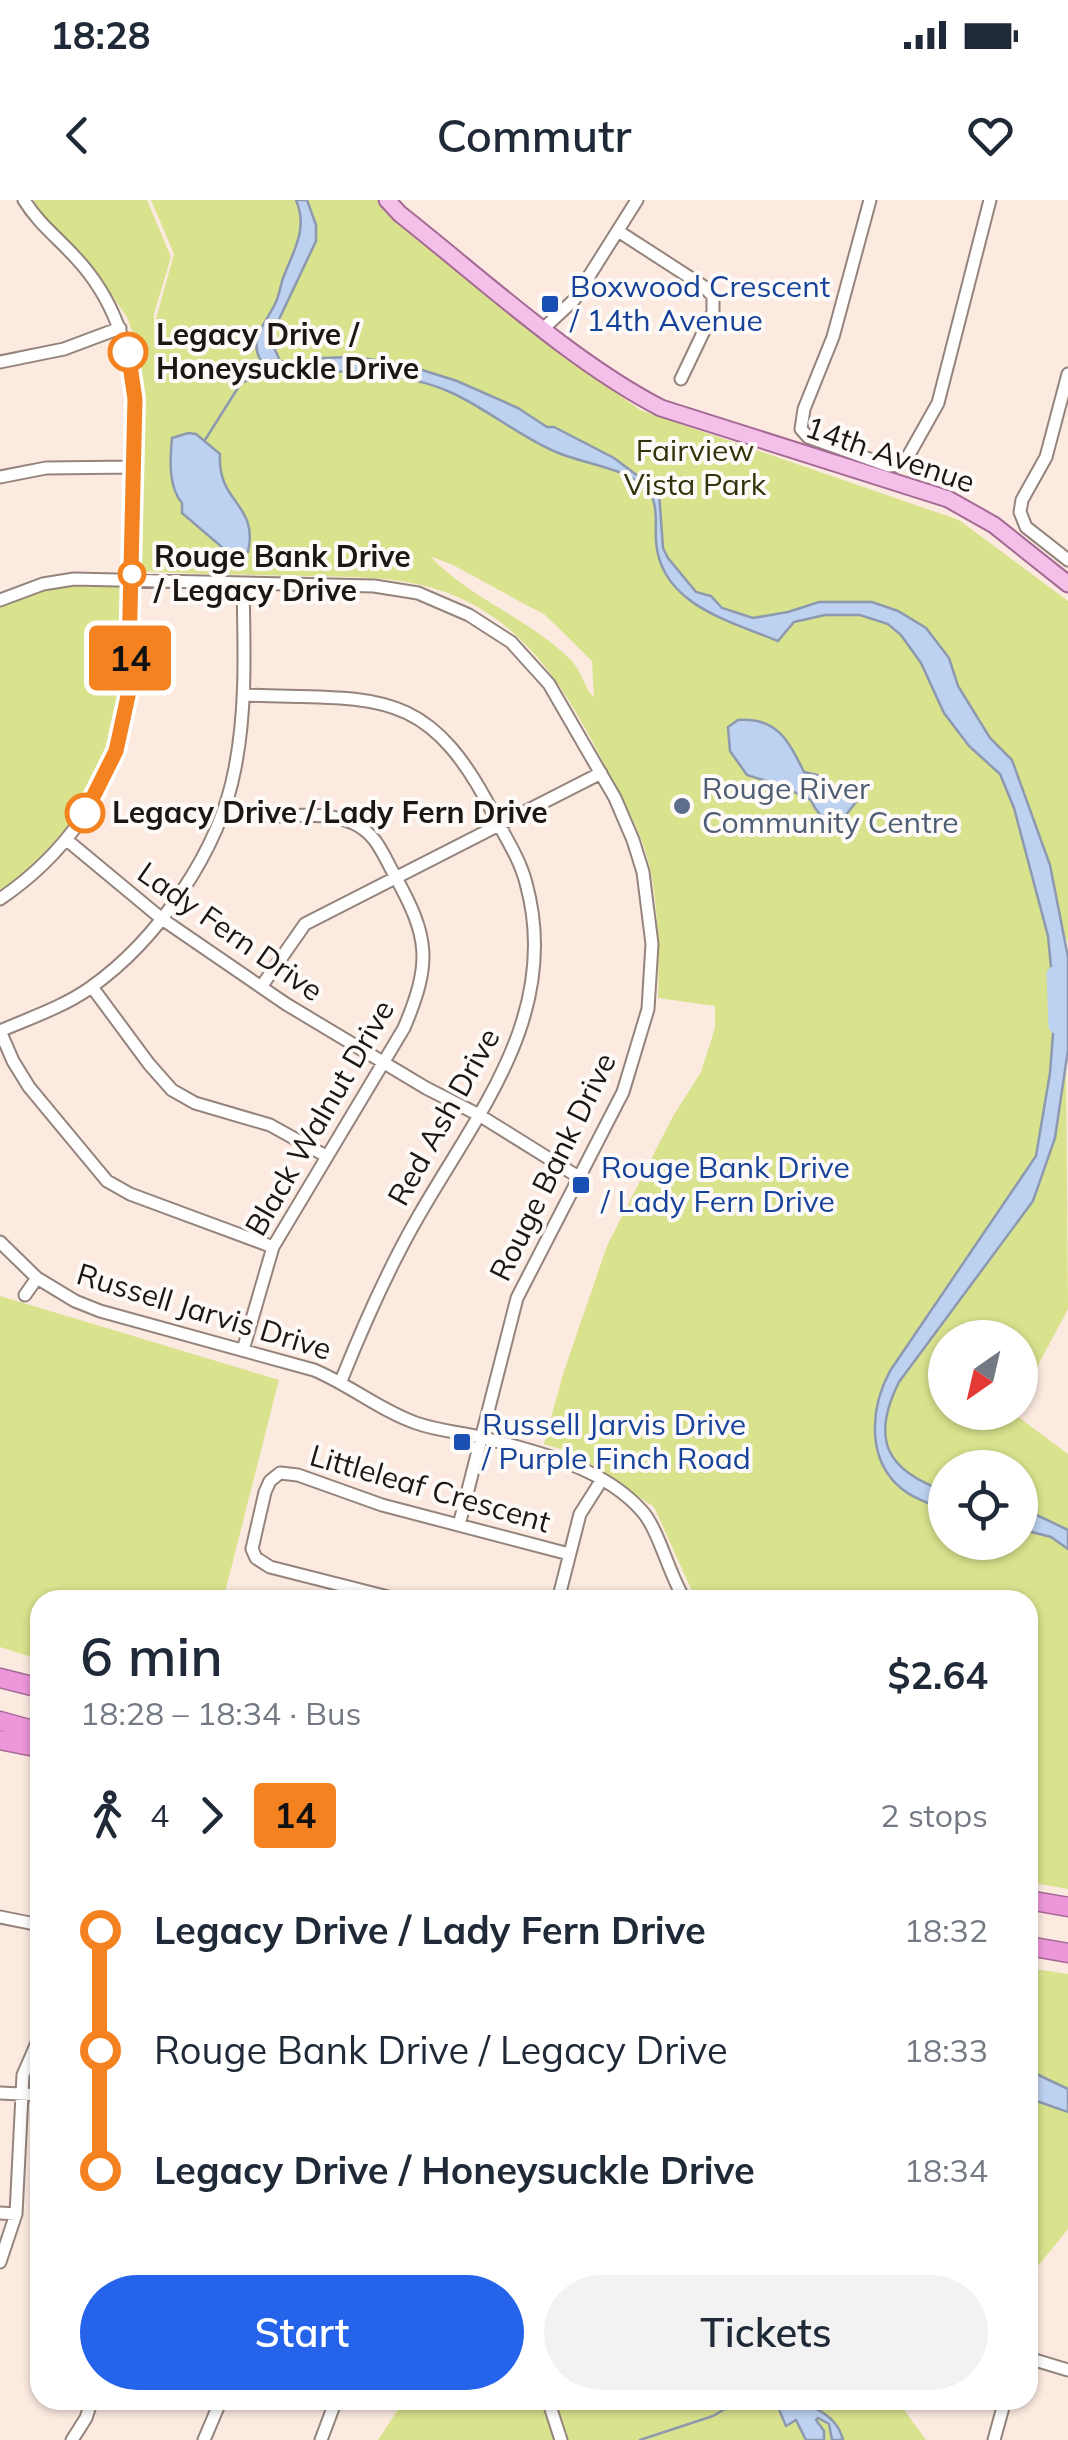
<!DOCTYPE html>
<meta charset="utf-8">
<style>
body{margin:0;font-family:Mulish,sans-serif;background:#f2f2f3;color:#1f2937;height:100vh;display:flex;flex-direction:column;font-size:38px;white-space:nowrap}
*{box-sizing:border-box;margin:0}
p{font-size:32px;color:#747a83}
.icon{flex:none;width:55px;height:55px;fill:none;stroke:currentColor;stroke-width:2;stroke-linecap:round;stroke-linejoin:round}
.map{position:relative;flex:1;overflow:hidden}
.drawer{position:absolute;left:30px;top:1390px;width:1008px;height:820px;display:flex;flex-direction:column;background:#fff;border-radius:30px;box-shadow:0 2px 8px #0004}
.drawer>*{flex:none}
.badge{padding:0 20px;border-radius:8px;font-size:35px;line-height:65px}
.needle{width:65px;rotate:214deg}
.fabs{position:absolute;left:928px;top:1120px;display:grid;gap:20px}
.fabs a{display:grid;place-items:center;width:110px;height:110px;border-radius:50%;background:#fff;box-shadow:0 2px 8px #0004;font-size:50px}
.map>.badge{position:absolute;translate:-50% -50%;box-shadow:0 0 0 5px #fff}
.legs{display:flex;align-items:center;gap:15px;height:110px;padding:0 50px;font-size:32px}
.legs p{margin-inline-start:auto}
.head{display:flex;align-items:center;justify-content:space-between;height:170px;padding:0 50px}
h1{font-size:55px;font-weight:600;line-height:75px}
.button{display:flex;gap:20px;margin-top:auto;padding:20px 50px}
.button a{flex:1;height:115px;border-radius:60px;background:#2563eb;color:#fff;font-size:40px;font-weight:600;line-height:115px;text-align:center}
.button a+a{background:#f2f2f3;color:#1f2937}
ul{padding:0 50px;list-style:none}
li{display:flex;align-items:center;gap:35px;height:120px;font-size:38px}
li i{display:grid;place-items:center;width:15px;height:100%;margin:0 12px;background:currentColor}
li i::after{content:'';width:25px;height:25px;margin:-12px;border:8px solid;border-radius:50%;background:#fff}
li p{margin-inline-start:auto}
li:first-child i{background:linear-gradient(#0000 50%,currentColor 0)}
li:last-child i{background:linear-gradient(currentColor 50%,#0000 0)}
.status{display:flex;justify-content:space-between;align-items:center;height:70px;padding:0 50px;background:#fff;direction:ltr}
.status svg{height:28px;fill:currentColor}
header{display:flex;justify-content:space-between;align-items:center;height:130px;padding:0 50px;background:#fff;font-size:45px;font-weight:600}
.map>svg:first-child{display:block}
.green{fill:#d9e28d;fill-rule:evenodd}
.water{fill:#bdd1f0;stroke:#8d99ae;stroke-width:2.5}
.lines{fill:none;stroke-linecap:round;stroke-linejoin:round}
.stream{stroke:#8d99ae;stroke-width:2.5}
.river{stroke:#bdd1f0;stroke-width:15}
.minor-casing{stroke:#94847b;stroke-width:15}
.major-casing{stroke:#a46a94;stroke-width:19}
.highway-casing{stroke:#a46a94;stroke-width:21}
.minor{stroke:#fff;stroke-width:11}
.major{stroke:#f4c0e9;stroke-width:15}
.highway{stroke:#ed96da;stroke-width:18}
.line-1-casing{stroke:#fff;stroke-width:22}
.line-1{stroke:#f58220;stroke-width:15}
.transit-dot{fill:#1a4fb4;stroke:#fefaf8;stroke-width:4}
.stop-1-dot{fill:#fff;stroke:#f58220;stroke-width:5}
.service-dot{fill:#5c6f8a;stroke:#fefaf8;stroke-width:4}
.labels{text-anchor:middle;stroke-width:8;stroke-linejoin:round;paint-order:stroke}
.transit-label{font-size:30px;fill:#164399;stroke:#fefaf8;text-anchor:start}
.stop-label{font-size:30px;font-weight:bold;fill:#1d1713;stroke:#fefaf8;text-anchor:start}
.park-label{font-size:30px;fill:#31340a;stroke:#fefaf8}
.street-label{font-size:30px;fill:#1d1713;stroke:#fefaf8}
.service-label{font-size:30px;fill:#4e5e75;stroke:#fefaf8;text-anchor:start}
</style>
<div class="status"><b>18:28</b><svg viewBox="0 0 49 12"><path d="M0 12V9h3v3zM5 12V6h3v6zM10 12V3h3v9zM15 12V0h3v12zM26 1h20v11H26zM47 4h2v5h-2z"/></svg></div>
<header><svg class="icon" aria-label="back" viewBox="0 0 24 24"><path d="M15 5l-7 7 7 7"/></svg>Commutr<svg class="icon" aria-label="heart" viewBox="0 0 24 24"><path d="M12 20l-8-8c-3-5 5-10 8-4 3-6 11-1 8 4z"/></svg></header>
<div class="map">
<svg width="1068" height="2240" viewBox="0 0 1068 2240">
<rect width="100%" height="100%" fill="#fceae0"/>
<!-- green -->
<path class="green" d="M 35,0 L 147,0 L 171,57 L 154,114 L 154,126 L 174,54 L 151,0 L 378,0 L 556,149 L 640,210 L 959,320 L 1068,401 L 1068,742 L 1065,737 L 1068,1109 L 1020,1199 L 1020,1138 L 945,1138 L 945,1212 L 1013,1213 L 1068,1254 L 1068,1689 L 1028,1682 L 1028,1400 L 696,1400 L 654,1307 L 574,1253 L 544,1244 L 563,1174 L 607,1046 L 672,918 L 701,872 L 715,828 L 715,806 L 658,798 C 659,753 659,689 644,647 C 636,623 622,600 611,578 C 569,493 522,408 421,385 C 384,376 344,377 307,376 C 251,375 195,374 140,371 L 139,193 L 136,167 L 143,162 L 127,117 L 85,57 L 31,5 ZM 430,356 L 453,365 L 545,415 L 592,461 L 594,497 C 585,490 581,469 570,459 C 528,418 469,398 430,356 ZM 945,1268 L 1020,1268 L 1020,1342 L 945,1342 Z
M 69,384 L 116,384 L 122,388 L 120,518 L 104,563 L 88,596 L 64,631 L 32,667 L 0,690 L 0,403 L 16,395 Z
M 0,1096 L 279,1180 L 223,1400 L 40,1400 L 40,1460 L 0,1447 Z
M 1028,1768 L 1068,1774 L 1068,2029 L 1038,2066 L 1028,2069 Z
M 433,2200 L 897,2200 L 926,2240 L 378,2240 L 401,2205 L 408,2207 Z"/>
<!-- water -->
<path class="water" d="M 296,0 L 307,0 L 316,25 L 316,41 L 274,130 L 272,143 L 280,161 L 301,164 L 322,158 L 355,157 L 403,164 L 457,181 L 518,208 L 547,227 L 554,227 L 614,258 L 659,292 L 663,348 L 668,358 L 696,392 L 711,396 L 722,408 L 753,418 L 788,412 L 819,402 L 872,402 L 898,411 L 926,428 L 949,458 L 958,486 L 990,538 L 1012,560 L 1050,665 L 1068,757 L 1068,850 L 1055,938 L 1033,1001 L 899,1182 C 870,1240 887,1271 945,1291 L 945,1310 C 931,1304 914,1299 902,1289 C 866,1260 870,1208 890,1171 L 1036,956 L 1050,873 L 1055,808 L 1048,736 L 1014,608 L 1000,574 L 969,546 L 944,513 L 921,463 L 901,435 L 888,424 L 860,415 L 825,415 L 794,422 L 778,441 C 729,421 660,404 656,341 C 655,325 659,302 647,289 C 628,268 583,264 556,252 C 520,237 486,208 450,192 C 407,173 354,171 308,171 L 302,178 C 280,178 252,167 257,138 C 260,127 270,115 275,104 C 279,96 280,89 282,81 C 292,53 309,30 296,0 Z
M 188,233 L 196,234 L 220,254 C 217,304 259,303 248,352 L 231,355 L 182,313 L 182,303 C 168,287 170,258 172,238 Z
M 738,520 C 778,517 789,542 804,572 L 817,575 L 856,602 L 846,615 L 846,624 L 839,628 C 826,623 816,612 811,600 L 779,585 L 747,575 L 730,551 L 728,527 Z
M 1020,1307 L 1068,1330 L 1068,1349 L 1051,1337 L 1020,1329 Z
M 1028,1870 L 1068,1889 L 1068,1912 L 1028,1898 Z
M 775,2200 C 802,2200 836,2211 843,2240 L 832,2240 L 829,2224 L 818,2218 L 816,2220 L 824,2231 L 824,2240 L 806,2240 L 796,2220 L 786,2226 Z"/>
<g class="lines">
<!-- stream -->
<path class="stream" d="M 205,240 L 241,183 L 261,175 L 267,170
M 640,2240 L 713,2216 L 740,2200"/>
<!-- river -->
<path class="river" d="M 1054,774 L 1056,826"/>
<!-- minor casing -->
<g class="minor-casing">
<path id="minor" d="M 870,0 L 833,137 L 804,209 L 801,229 L 808,237 L 889,266 L 899,265 L 906,260 L 938,203 L 990,0
M 618,31 L 703,86 L 713,96 L 713,112 L 681,179
M 544,128 L 574,100 L 637,0
M 0,162 L 64,149 L 120,128
M 1068,174 L 1046,257 L 1022,300 L 1020,312 L 1026,327 L 1068,360
M 0,277 L 46,268 L 133,267
M 0,400 L 43,384 L 74,379 L 374,386 L 418,393 L 469,415 L 511,442 L 549,484 L 615,598 L 633,640 L 643,672 L 652,744 L 648,809 L 623,892 L 517,1098 L 459,1325
M 244,495 C 376,500 427,483 494,615 C 505,637 520,659 526,683 C 562,813 478,912 418,1017 C 388,1069 363,1126 341,1181
M 224,609 C 234,611 244,614 254,615 C 288,619 320,609 353,623 C 377,634 383,655 395,676 C 429,737 432,762 404,828 L 273,1047 L 243,1150
M 68,641 L 162,719 L 286,804 L 426,888 L 479,915 L 577,976
M 0,699 C 62,657 108,595 125,521 C 135,475 131,423 132,376 C 132,317 134,258 135,199 C 128,145 114,99 76,58 C 58,38 38,23 24,0
M 92,787 L 149,864 L 172,890 L 195,903 L 270,925 L 326,956
M 261,787 L 305,724 L 601,573
M 0,831 C 30,818 63,807 90,788 C 158,740 220,650 235,568 C 247,507 244,445 243,384
M 0,831 L 13,861 L 29,887 L 107,981 L 130,994 L 273,1047
M 0,1042 L 37,1078 L 75,1101 L 100,1111 L 314,1170 C 350,1185 381,1211 416,1223 C 438,1231 461,1232 484,1238 C 538,1252 603,1267 642,1311 C 659,1330 669,1375 685,1400
M 25,1095 L 37,1078
M 400,1400 L 270,1367 L 256,1358 L 252,1349 L 265,1292 L 270,1281 L 280,1273 L 298,1275 L 382,1305 L 569,1354
M 558,1400 L 580,1314 L 601,1281
M 0,1717 L 40,1725
M 0,1893 L 40,1895
M 0,2013 L 16,2014
M 0,2062 L 16,2014 L 23,1875 L 40,1836
M 1028,2158 L 1068,2170
M 548,2200 L 561,2240
M 72,2240 L 86,2218 L 92,2200
M 204,2240 L 221,2200
M 321,2240 L 336,2200
M 994,2240 L 1005,2200"/>
</g>
<!-- major casing -->
<g class="major-casing">
<path id="major" d="M 387,0 L 400,14 C 480,77 572,162 661,208 L 948,299 L 994,325 L 1068,384"/>
</g>
<!-- highway casing -->
<g class="highway-casing">
<path id="highway" d="M 0,1478 L 40,1488
M 0,1521 L 40,1532
M 0,1540 L 40,1548
M 1028,1700 L 1068,1707
M 1028,1746 L 1068,1753"/>
</g>
<!-- minor -->
<use href="#minor" class="minor"/>
<!-- major -->
<use href="#major" class="major"/>
<!-- highway -->
<use href="#highway" class="highway"/>
</g>
<g class="lines">
<!-- line-1 casing -->
<g class="line-1-casing">
<path id="line-1" d="M 85,613 L 116,551 L 128,496 L 135,199 L 128,152"/>
</g>
<!-- line-1 -->
<use href="#line-1" class="line-1"/>
</g>
<!-- markers -->
<g class="transit-dot">
<rect x="540" y="94" width="20" height="20" rx="5"/>
<rect x="571" y="975" width="20" height="20" rx="5"/>
<rect x="452" y="1232" width="20" height="20" rx="5"/>
</g>
<g class="stop-1-dot">
<circle cx="128" cy="152" r="18"/>
<circle cx="132" cy="374" r="12"/>
<circle cx="85" cy="613" r="18"/>
</g>
<circle class="service-dot" cx="682" cy="606" r="10"/>
<g class="labels">
<!-- transit labels -->
<g class="transit-label">
<text x="570" y="97">Boxwood Crescent<tspan x="570" dy="34">/ 14th Avenue</tspan></text>
<text x="601" y="978">Rouge Bank Drive<tspan x="601" dy="34">/ Lady Fern Drive</tspan></text>
<text x="482" y="1235">Russell Jarvis Drive<tspan x="482" dy="34">/ Purple Finch Road</tspan></text>
</g>
<!-- stop labels -->
<g class="stop-label">
<text x="156" y="145">Legacy Drive /<tspan x="156" dy="34">Honeysuckle Drive</tspan></text>
<text x="154" y="367">Rouge Bank Drive<tspan x="154" dy="34">/ Legacy Drive</tspan></text>
<text x="112" y="623">Legacy Drive / Lady Fern Drive</text>
</g>
<!-- park labels -->
<g class="park-label">
<text x="695" y="261">Fairview<tspan x="695" dy="34">Vista Park</tspan></text>
</g>
<!-- street labels -->
<g class="street-label">
<text transform="translate(890 255) rotate(19)" y="10">14th Avenue</text>
<text transform="translate(230 732) rotate(35)" y="10">Lady Fern Drive</text>
<text transform="translate(444 917) rotate(-61)" y="10">Red Ash Drive</text>
<text transform="translate(320 918) rotate(-60)" y="10">Black Walnut Drive</text>
<text transform="translate(553 967) rotate(-64)" y="10">Rouge Bank Drive</text>
<text transform="translate(204 1112) rotate(17)" y="10">Russell Jarvis Drive</text>
<text transform="translate(430 1289) rotate(16)" y="10">Littleleaf Crescent</text>
</g>
<!-- service labels -->
<g class="service-label">
<text x="702" y="599">Rouge River<tspan x="702" dy="34">Community Centre</tspan></text>
</g>
</g>
</svg>
<div class="fabs">
<a><svg class="needle" viewBox="-14 -14 28 28"><path d="M0-13l5 13h-10z" fill="#e53935"/><path d="M0 13l5-13h-10z" fill="#747a83"/></svg></a>
<a><svg class="icon" aria-label="locate" viewBox="0 0 24 24"><circle cx="12" cy="12" r="6"/><path d="M12 2v4M12 18v4M2 12h4M18 12h4"/></svg></a>
</div>
<b class="badge" style="left:130px;top:458px;background:#f58220;color:#111">14</b>
<section class="drawer">
<div class="head"><div><h1>6 min</h1><p>18:28 – 18:34 · Bus</p></div><b>$2.64</b></div>
<div class="legs"><svg class="icon" aria-label="walk" viewBox="0 0 24 24"><circle cx="13" cy="4" r="2"/><path d="M13 8l-2 6 4 7M11 14l-3 7M7 12l3-4h3l4 4"/></svg>4<svg class="icon" aria-label="forward" viewBox="0 0 24 24"><path d="M9 5l7 7-7 7"/></svg><b class="badge" style="background:#f58220;color:#111">14</b><p>2 stops</p></div>
<ul>
<li><i style="color:#f58220"></i><b>Legacy Drive / Lady Fern Drive</b><p>18:32</p></li>
<li><i style="color:#f58220"></i><span>Rouge Bank Drive / Legacy Drive</span><p>18:33</p></li>
<li><i style="color:#f58220"></i><b>Legacy Drive / Honeysuckle Drive</b><p>18:34</p></li>
</ul>
<div class="button"><a>Start</a><a>Tickets</a></div>
</section>
</div>
